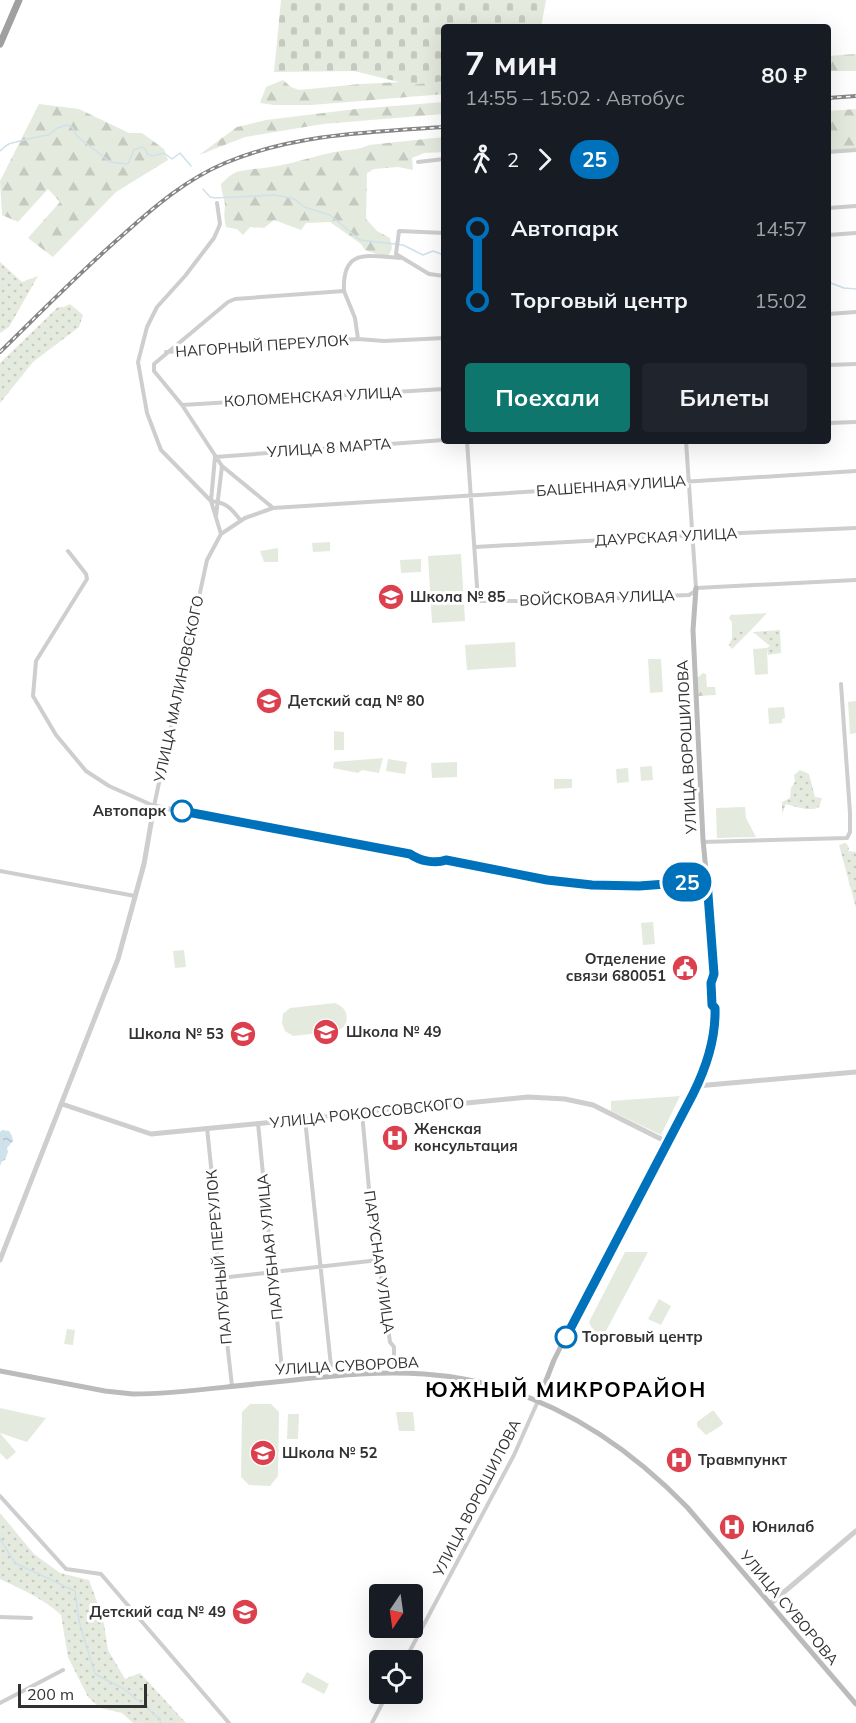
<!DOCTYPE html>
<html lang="ru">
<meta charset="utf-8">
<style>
body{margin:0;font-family:Mulish,sans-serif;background:#20242c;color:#f1f3f6;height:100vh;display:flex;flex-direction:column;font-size:22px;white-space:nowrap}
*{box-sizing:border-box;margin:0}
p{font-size:20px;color:#9ea1a6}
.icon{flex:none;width:33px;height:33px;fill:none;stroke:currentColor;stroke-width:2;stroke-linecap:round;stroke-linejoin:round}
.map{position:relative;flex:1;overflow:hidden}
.side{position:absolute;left:441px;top:24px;width:390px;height:420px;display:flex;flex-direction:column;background:#171b24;border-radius:6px;box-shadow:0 6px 24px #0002}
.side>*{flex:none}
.badge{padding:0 12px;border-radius:20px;font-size:21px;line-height:39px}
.needle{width:39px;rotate:193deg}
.controls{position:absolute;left:369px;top:1584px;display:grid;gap:12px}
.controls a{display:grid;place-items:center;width:54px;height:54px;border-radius:6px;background:#171b24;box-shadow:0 6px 24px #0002;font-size:30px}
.scale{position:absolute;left:18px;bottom:15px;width:129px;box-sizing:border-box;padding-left:6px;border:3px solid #313131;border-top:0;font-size:16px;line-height:21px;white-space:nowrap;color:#313131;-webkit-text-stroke:4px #fff;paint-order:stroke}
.map>.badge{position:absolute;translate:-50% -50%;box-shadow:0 0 0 3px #fff}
.legs{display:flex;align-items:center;gap:9px;height:66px;padding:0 24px;font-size:20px}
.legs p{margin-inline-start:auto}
.head{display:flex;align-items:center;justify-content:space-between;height:102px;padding:0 24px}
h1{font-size:33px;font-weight:700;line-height:45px}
.primary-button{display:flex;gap:12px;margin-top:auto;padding:12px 24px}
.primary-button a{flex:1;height:69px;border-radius:6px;background:#0f766e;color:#fff;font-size:24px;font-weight:700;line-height:69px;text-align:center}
.primary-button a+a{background:#20242c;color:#f1f3f6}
ul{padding:0 24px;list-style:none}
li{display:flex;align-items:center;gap:21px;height:72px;font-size:22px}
li i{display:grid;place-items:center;width:9px;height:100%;margin:0 8px;background:currentColor}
li i::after{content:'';width:15px;height:15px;margin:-8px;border:4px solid;border-radius:50%;background:#171b24}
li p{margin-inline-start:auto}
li:first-child i{background:linear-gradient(#0000 50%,currentColor 0)}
li:last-child i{background:linear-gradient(currentColor 50%,#0000 0)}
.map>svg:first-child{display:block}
.grass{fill:url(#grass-dots)}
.forest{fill:url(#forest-firs)}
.cemetery{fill:url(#cemetery-stones)}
.park{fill:#e5eade}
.water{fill:url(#water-ripples)}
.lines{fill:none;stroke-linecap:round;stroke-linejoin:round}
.stream{stroke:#cfe1eb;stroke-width:1.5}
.minor{stroke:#cecece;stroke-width:4}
.tertiary{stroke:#cecece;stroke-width:5}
.secondary{stroke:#bbb;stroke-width:5}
.trunk{stroke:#a0a0a0;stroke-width:7}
.rail-casing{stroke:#868686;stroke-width:4}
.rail{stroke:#fff;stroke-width:1.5;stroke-dasharray:4.5;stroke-linecap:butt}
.line-1-casing{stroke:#fff;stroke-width:14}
.line-1{stroke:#0072bc;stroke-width:9}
.stop-1-dot{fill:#fff;stroke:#0072bc;stroke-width:3}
.labels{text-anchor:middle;stroke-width:6;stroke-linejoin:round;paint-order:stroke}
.street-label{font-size:15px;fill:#313131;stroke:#fff}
.poi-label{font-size:15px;font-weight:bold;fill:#313131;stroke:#fff;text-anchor:start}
.stop-label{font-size:15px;font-weight:bold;fill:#313131;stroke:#fff;text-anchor:end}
.district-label{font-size:21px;font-weight:bold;letter-spacing:1.5px;fill:#000;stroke:#fff}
</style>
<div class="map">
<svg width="856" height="1723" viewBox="0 0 856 1723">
<defs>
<pattern id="grass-dots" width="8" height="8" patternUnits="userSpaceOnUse" patternTransform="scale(1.5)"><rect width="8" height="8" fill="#e5eade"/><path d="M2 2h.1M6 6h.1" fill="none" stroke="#c5c9bf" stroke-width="1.8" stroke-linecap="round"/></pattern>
<pattern id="forest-firs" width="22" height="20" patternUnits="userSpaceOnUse" patternTransform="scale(1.5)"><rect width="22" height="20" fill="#e5eade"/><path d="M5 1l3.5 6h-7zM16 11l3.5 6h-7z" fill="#c5c9bf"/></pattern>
<pattern id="cemetery-stones" width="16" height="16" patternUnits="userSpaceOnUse" patternTransform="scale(1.5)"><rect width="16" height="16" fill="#e5eade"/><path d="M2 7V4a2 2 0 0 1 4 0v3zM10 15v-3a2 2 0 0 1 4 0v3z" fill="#c5c9bf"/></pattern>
<pattern id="water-ripples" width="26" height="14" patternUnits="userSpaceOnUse" patternTransform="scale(1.5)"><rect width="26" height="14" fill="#cfe1eb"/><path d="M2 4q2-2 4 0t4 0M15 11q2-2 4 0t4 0" fill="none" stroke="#b2c2ca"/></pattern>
</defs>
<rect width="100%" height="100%" fill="#fff"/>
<!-- grass -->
<path class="grass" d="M 0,262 L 22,282 L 38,276 L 9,327 L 0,333 Z
M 70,304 L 83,315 L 79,327 L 33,362 L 0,403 L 0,363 L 58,307 L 64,307 Z
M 732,614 L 750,631 L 732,649 L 729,645 L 732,638 L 732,622 L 729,618 Z
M 780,630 L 781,653 L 768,655 L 767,648 L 770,646 L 753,632 Z
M 800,770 L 809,774 L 815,797 L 822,798 L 819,807 C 811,812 796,807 786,804 L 782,814 L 782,802 L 790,798 L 791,788 L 795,782 L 794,775 Z
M 846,843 L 849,848 L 848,851 L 856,852 L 856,908 L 839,845 Z
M 0,1513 L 34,1554 L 60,1573 L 89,1580 L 103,1618 L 108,1650 L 125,1679 L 140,1673 L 186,1723 L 133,1723 L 122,1713 L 100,1708 L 88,1697 L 68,1657 L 61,1615 C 44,1599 21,1589 0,1579 Z"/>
<!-- forest -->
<path class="forest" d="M 856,54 L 856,71 L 828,71 L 828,56 Z
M 283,80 L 291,87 L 299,90 L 360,84 L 444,80 L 444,94 L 312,105 L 274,105 L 260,103 L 266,87 Z
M 444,102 L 444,114 L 323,124 L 245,137 L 199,155 L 237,127 L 266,120 L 356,109 Z
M 39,104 L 79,109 L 129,133 L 142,133 L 164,149 L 168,160 L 116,192 L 53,257 L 28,238 L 60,202 L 48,189 L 18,222 L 2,215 L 0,181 Z
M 856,109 L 856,150 L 828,152 L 828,111 Z
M 444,137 L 444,152 L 424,153 L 412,158 L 413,170 L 398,167 L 374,169 L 367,173 L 366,219 L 377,231 L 390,238 L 392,248 L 389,255 L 379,255 L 365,250 L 361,244 L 330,222 L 306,223 L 301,230 L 274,220 L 264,228 L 250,227 L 243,235 L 237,229 L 226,227 C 224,219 224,214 225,206 C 225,199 221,192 221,184 C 226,179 233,172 240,171 C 252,169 265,168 277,166 C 299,162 320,154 341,151 C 352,149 359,150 369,145 Z
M 703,673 L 706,674 L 707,687 L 715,687 L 716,695 L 698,696 L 697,678 Z"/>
<!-- cemetery -->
<path class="cemetery" d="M 281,0 L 546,0 L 541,27 L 444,27 L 444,81 L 411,85 L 354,71 L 274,72 Z"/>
<!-- park -->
<path class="park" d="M 330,542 L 330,551 L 313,552 L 312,543 Z
M 278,548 L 278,562 L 264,562 L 260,551 Z
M 461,554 L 465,621 L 432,623 L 428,556 Z
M 421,559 L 421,572 L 401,573 L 400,560 Z
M 767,613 L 750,631 L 732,632 L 732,622 L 729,618 L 731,615 Z
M 515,642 L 516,667 L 467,670 L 465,645 Z
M 767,648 L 768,674 L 755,675 L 753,649 Z
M 648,659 L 661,659 L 663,692 L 650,693 Z
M 856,701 L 856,733 L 850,734 L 848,702 Z
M 784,707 L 785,718 L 782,719 L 782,723 L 769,724 L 768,708 Z
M 334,731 L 344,732 L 344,750 L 334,750 Z
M 383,758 L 379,773 L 362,770 L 358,773 L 333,768 L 334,762 Z
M 388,759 L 407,762 L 405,774 L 386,771 Z
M 457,762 L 457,777 L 432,778 L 431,763 Z
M 652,766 L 653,780 L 641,781 L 640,767 Z
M 628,768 L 629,782 L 617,783 L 616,769 Z
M 554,779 L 572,779 L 572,788 L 554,789 Z
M 745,807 L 746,818 L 756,837 L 717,838 L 716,808 Z
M 653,922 L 655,944 L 643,945 L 641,923 Z
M 184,950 L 186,967 L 175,968 L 173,951 Z
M 335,1003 C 346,1008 348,1013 346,1025 L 338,1031 L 293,1036 L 285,1031 L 282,1023 L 283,1014 L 290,1008 Z
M 680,1096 L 661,1135 L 611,1111 L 611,1101 Z
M 625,1252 L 648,1252 L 599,1344 L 589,1322 Z
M 659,1299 L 671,1306 L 661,1325 L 648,1319 Z
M 67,1329 L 75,1330 L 73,1345 L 64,1344 Z
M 250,1404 L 271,1404 L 279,1412 L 278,1476 L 270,1486 L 249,1485 L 241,1477 L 242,1412 Z
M 0,1407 L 0,1408 L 46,1418 L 27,1442 L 0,1433 Z
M 712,1411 L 714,1411 L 723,1423 L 722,1425 L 706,1435 L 697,1426 L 697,1422 Z
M 396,1412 L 413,1412 L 415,1431 L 399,1431 Z
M 288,1414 L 299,1414 L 298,1439 L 287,1439 Z
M 0,1433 L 16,1452 L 7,1460 L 0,1453 Z
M 307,1672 L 329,1684 L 324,1694 L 301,1682 Z"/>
<!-- water -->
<path class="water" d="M 2,1130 L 9,1131 L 12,1136 L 13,1141 L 7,1148 L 8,1152 L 5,1160 L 2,1161 L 0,1166 L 0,1132 Z"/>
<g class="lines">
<!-- stream -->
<path class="stream" d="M 0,151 C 3,148 7,144 12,143 C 24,140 37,136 49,135 L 57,128 L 67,125 L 72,127 L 77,136 L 110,162 L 128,164 L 134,150 L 142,147 L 146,150 L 147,154 L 152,156 L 164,153 L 172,159 L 180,153 L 191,166
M 203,189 L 210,197 L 215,198 L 275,195 L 291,198 L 296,200 L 304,207 L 330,215 L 360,240 L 403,245 L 423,255 L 433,251 L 444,255
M 828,282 L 844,288 L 856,289
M 0,1539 L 15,1563 L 75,1591 L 79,1621 L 95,1674 L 124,1689 L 159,1718 L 161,1723"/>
<!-- minor -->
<path class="minor" d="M 828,152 L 856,150
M 418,162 L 444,159
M 217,203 L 220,224 L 218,229 L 214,238 L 185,276 L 157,307 L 147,327 L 138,362 L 147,413 L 161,450 L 211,501 L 221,534
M 828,208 L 856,206
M 444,233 L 399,231 L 396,254 L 429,274 L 444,276
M 828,235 L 856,233
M 344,291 C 342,248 367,256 400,258
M 828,314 L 856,312
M 166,352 L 358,339 L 384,341 L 444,338
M 828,365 L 856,364
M 182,405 L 444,389
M 828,423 L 856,422
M 467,441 L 478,601 L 546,601 L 689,595 L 694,592 L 696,588 L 856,580
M 686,441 L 696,588
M 272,507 L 222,466 L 182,405 L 154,371 L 154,364 L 228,302 L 235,299 L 344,291 L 355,318 L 358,339
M 216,516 L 222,466
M 241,521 C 232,509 226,502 211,501 L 215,457 L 444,440
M 475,547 L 695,535 L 856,528
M 68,551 L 86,574 L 87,579 L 36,661 L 33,696 L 56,735 L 86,771 L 109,786 L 154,806 L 207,560 L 221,534 L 245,518 L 273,508 L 856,471
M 703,842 L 847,838 L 850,832 L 850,813 L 841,684
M 0,871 L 135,896
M 362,1113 L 374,1243 L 377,1247 L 390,1342 L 394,1347 L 394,1373
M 305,1119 L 331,1366
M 258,1123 L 282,1370
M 207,1128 L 216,1214 L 214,1226 L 232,1386
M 220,1278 L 379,1260
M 0,1496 L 66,1569 L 101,1574 L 229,1723
M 0,1617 L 31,1618
M 405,1660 L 514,1455 L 538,1401
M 0,1703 L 63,1670
M 372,1723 L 387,1694"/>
<!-- tertiary -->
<path class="tertiary" d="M 697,1086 L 856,1072
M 62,1104 L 151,1134 L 528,1097 L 565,1099 L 593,1105 L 667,1142
M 0,1260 L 118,959 L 144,864 L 154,806 L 547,880 L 625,886 L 707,881
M 770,1604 L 856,1531"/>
<!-- secondary -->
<path class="secondary" d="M 0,1371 L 105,1391 L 133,1394 C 177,1394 221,1387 265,1383 C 317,1378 372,1370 424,1374 C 528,1381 616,1434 687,1507 L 856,1704
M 538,1401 L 554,1360 L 587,1294 L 697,1086 L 707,1064 L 715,1017 L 711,922 L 703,840 L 693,630 L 696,588"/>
<!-- trunk -->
<path class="trunk" d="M 0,44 L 19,0"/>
<!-- rail casing -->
<g class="rail-casing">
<path id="rail" d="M 828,98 L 856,96
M 0,352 C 41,312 81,271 125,233 C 155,206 187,179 225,163 C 294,134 370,132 444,127"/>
</g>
<!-- rail -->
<use href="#rail" class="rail"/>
</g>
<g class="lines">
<!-- line-1 casing -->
<g class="line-1-casing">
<path id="line-1" d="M 182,811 L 410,854 C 420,861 435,864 446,860 L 547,880 L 592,885 L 639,886 L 707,881 L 714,974 L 711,983 L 712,1005 L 715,1008 C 716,1038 706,1068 693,1094 L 566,1337"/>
</g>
<!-- line-1 -->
<use href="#line-1" class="line-1"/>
</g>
<!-- icons -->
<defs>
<g id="school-disc" transform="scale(1.35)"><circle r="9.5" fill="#dc404e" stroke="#fff"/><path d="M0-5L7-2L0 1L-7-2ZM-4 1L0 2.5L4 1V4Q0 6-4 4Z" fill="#fff"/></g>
<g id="civic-disc" transform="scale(1.35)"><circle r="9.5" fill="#dc404e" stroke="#fff"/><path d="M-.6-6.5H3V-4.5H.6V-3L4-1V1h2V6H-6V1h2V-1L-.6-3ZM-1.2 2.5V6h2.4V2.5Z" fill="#fff"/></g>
<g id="hospital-disc" transform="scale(1.35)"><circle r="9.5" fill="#dc404e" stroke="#fff"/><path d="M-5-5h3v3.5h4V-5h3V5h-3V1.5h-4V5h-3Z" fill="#fff"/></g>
</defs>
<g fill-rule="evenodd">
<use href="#school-disc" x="391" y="597"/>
<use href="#school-disc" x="269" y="701"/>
<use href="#civic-disc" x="685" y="968"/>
<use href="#school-disc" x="326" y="1032"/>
<use href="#school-disc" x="243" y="1034"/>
<use href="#hospital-disc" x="395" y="1138"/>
<use href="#school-disc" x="263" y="1453"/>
<use href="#hospital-disc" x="679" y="1460"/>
<use href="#hospital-disc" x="732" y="1527"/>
<use href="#school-disc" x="245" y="1612"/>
</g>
<!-- markers -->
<g class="stop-1-dot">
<circle cx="182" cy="811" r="10"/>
<circle cx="566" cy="1337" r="10"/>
</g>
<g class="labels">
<!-- street labels -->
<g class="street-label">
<text transform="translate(262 346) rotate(-4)" y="5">НАГОРНЫЙ ПЕРЕУЛОК</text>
<text transform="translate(313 397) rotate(-3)" y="5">КОЛОМЕНСКАЯ УЛИЦА</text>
<text transform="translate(329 448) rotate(-4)" y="5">УЛИЦА 8 МАРТА</text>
<text transform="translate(611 486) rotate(-4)" y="5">БАШЕННАЯ УЛИЦА</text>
<text transform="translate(666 537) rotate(-3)" y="5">ДАУРСКАЯ УЛИЦА</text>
<text transform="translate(597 598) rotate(-2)" y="5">ВОЙСКОВАЯ УЛИЦА</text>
<text transform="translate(179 689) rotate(-78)" y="5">УЛИЦА МАЛИНОВСКОГО</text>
<text transform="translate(687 747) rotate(-93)" y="5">УЛИЦА ВОРОШИЛОВА</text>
<text transform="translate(367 1113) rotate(-6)" y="5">УЛИЦА РОКОССОВСКОГО</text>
<text transform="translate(270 1247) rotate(-96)" y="5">ПАЛУБНАЯ УЛИЦА</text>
<text transform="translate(219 1257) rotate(-95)" y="5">ПАЛУБНЫЙ ПЕРЕУЛОК</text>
<text transform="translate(379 1262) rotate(82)" y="5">ПАРУСНАЯ УЛИЦА</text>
<text transform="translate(347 1366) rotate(-3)" y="5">УЛИЦА СУВОРОВА</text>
<text transform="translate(477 1498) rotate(-63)" y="5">УЛИЦА ВОРОШИЛОВА</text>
<text transform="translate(789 1608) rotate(50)" y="5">УЛИЦА СУВОРОВА</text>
</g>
<!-- poi labels -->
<g class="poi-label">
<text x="410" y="602">Школа № 85</text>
<text x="288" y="706">Детский сад № 80</text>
<text x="666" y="964" text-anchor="end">Отделение<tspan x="666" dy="17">связи 680051</tspan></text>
<text x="346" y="1037">Школа № 49</text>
<text x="224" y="1039" text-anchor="end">Школа № 53</text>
<text x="414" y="1134">Женская<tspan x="414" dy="17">консультация</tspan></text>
<text x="282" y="1458">Школа № 52</text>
<text x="698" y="1465">Травмпункт</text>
<text x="752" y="1532">Юнилаб</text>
<text x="226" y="1617" text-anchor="end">Детский сад № 49</text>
</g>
<!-- stop labels -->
<g class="stop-label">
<text x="166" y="816">Автопарк</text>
<text x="582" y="1342" text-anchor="start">Торговый центр</text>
</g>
<!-- district labels -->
<g class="district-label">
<text x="566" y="1397">ЮЖНЫЙ МИКРОРАЙОН</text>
</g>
</g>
</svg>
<div class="controls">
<a><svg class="needle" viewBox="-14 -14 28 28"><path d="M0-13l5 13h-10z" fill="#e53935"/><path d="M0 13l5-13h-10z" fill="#9ea1a6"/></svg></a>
<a><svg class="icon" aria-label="locate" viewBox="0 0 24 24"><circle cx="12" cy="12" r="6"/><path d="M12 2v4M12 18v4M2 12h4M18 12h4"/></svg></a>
</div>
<div class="scale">200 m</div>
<b class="badge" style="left:687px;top:882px;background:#0072bc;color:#fff">25</b>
<section class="side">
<div class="head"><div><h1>7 мин</h1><p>14:55 – 15:02 · Автобус</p></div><b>80 ₽</b></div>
<div class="legs"><svg class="icon" aria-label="walk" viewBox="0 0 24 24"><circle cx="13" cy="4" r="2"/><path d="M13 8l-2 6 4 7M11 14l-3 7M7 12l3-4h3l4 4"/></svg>2<svg class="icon" aria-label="forward" viewBox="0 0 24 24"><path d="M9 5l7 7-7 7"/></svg><b class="badge" style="background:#0072bc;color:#fff">25</b></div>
<ul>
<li><i style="color:#0072bc"></i><b>Автопарк</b><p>14:57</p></li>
<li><i style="color:#0072bc"></i><b>Торговый центр</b><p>15:02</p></li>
</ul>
<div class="primary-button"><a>Поехали</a><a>Билеты</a></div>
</section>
</div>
